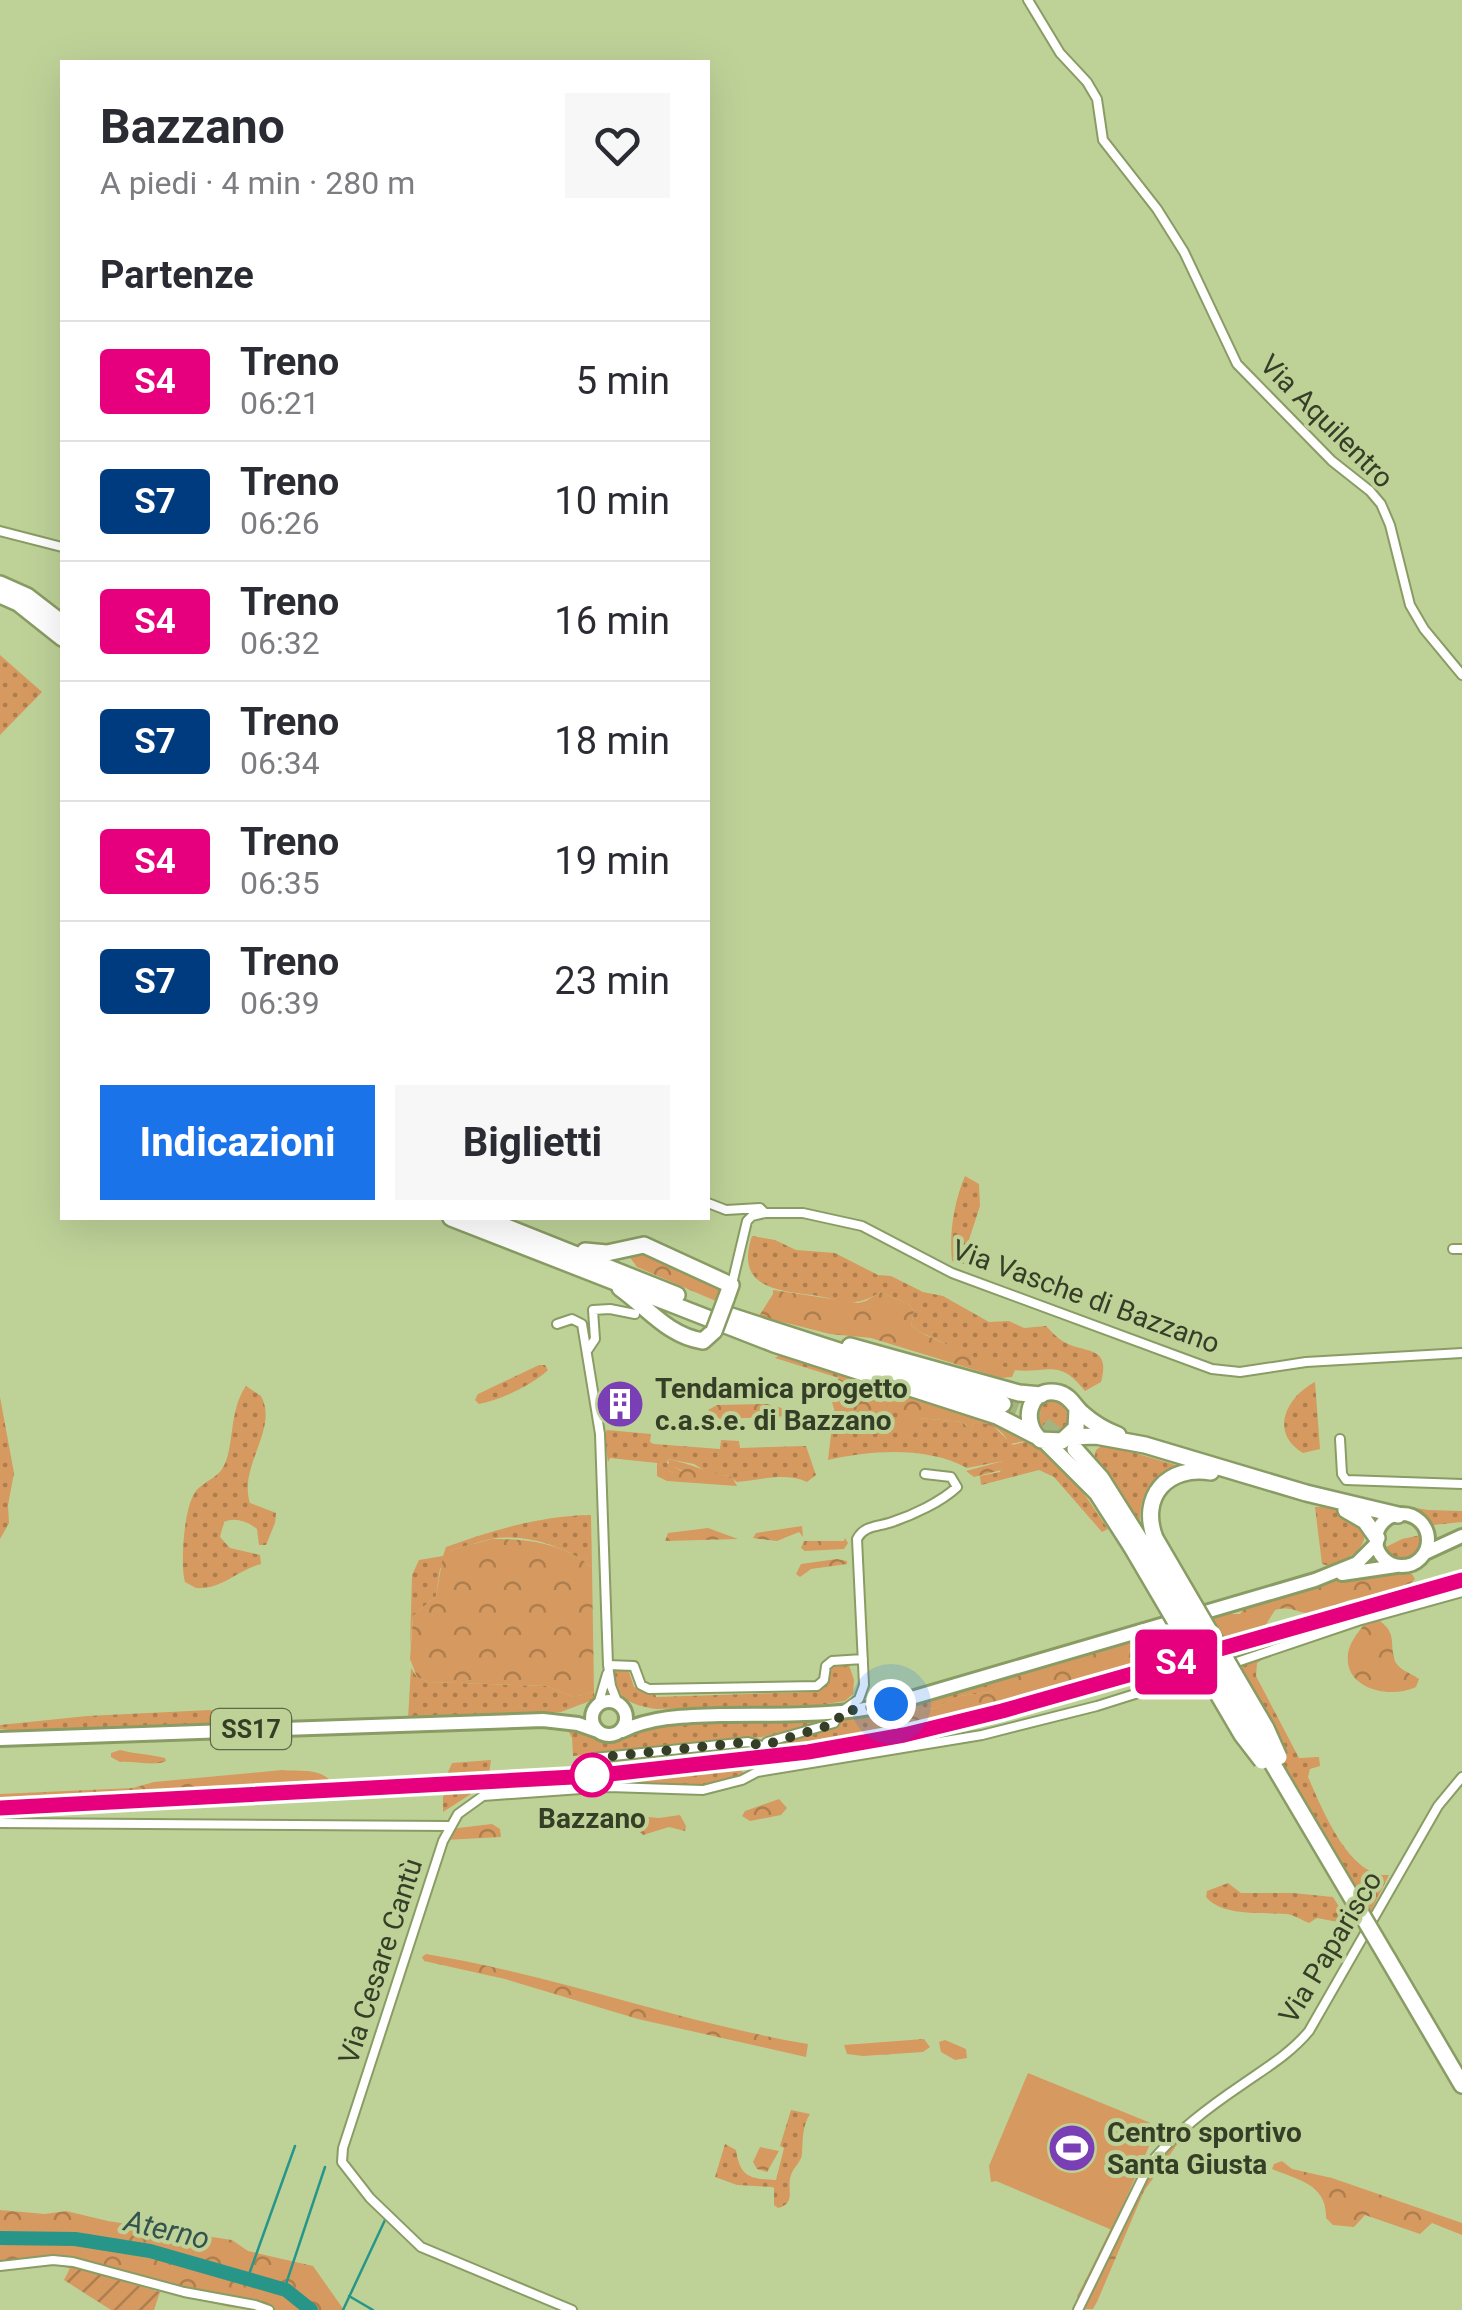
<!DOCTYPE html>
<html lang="it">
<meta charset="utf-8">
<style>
body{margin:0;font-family:Roboto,sans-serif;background:#f7f7f7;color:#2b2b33;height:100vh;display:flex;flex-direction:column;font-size:38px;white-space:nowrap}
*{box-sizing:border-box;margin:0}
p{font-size:32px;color:#7c7c81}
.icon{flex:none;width:55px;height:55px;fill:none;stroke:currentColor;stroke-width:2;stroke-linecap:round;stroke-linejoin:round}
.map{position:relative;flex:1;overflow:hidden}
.details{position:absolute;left:60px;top:60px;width:650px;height:1160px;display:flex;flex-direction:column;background:#fff;border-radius:0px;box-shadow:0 10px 40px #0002}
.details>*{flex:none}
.badge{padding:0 20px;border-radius:8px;font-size:35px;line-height:65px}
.you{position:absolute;width:50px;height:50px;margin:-25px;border:8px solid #fff;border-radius:50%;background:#1a73e8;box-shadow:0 0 0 15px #1a73e833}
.map>.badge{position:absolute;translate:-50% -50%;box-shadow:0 0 0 5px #fff}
h2{padding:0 40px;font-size:38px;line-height:90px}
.round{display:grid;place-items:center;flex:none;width:105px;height:105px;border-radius:0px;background:#f7f7f7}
.summary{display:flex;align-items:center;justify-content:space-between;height:170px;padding:0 40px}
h1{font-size:48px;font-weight:700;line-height:75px}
.cta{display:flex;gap:20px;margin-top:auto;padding:20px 40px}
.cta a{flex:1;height:115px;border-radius:0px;background:#1a73e8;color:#fff;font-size:40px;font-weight:700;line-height:115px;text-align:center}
.cta a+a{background:#f7f7f7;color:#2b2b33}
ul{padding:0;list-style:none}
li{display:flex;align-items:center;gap:30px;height:120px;padding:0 40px;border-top:2px solid #e1e1e2}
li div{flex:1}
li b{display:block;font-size:38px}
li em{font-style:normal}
li .badge{min-width:110px;font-weight:700;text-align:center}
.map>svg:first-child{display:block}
.grass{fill:url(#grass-dots)}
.forest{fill:url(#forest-crowns)}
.garden{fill:url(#garden-furrows)}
.pitch{fill:#d6995f}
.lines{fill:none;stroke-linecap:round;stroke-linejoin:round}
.stream{stroke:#279689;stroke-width:2.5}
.river{stroke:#279689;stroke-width:14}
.highway-tunnel{stroke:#a3b481;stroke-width:15;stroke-dasharray:15 8;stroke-linecap:butt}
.street-casing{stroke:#899c64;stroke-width:12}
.primary-casing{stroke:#899c64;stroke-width:18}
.highway-casing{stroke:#899c64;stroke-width:20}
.street{stroke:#fff;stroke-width:8}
.primary{stroke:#fff;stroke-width:12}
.highway{stroke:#fff;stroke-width:15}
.rail{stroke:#677450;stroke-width:2.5;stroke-dasharray:18 18;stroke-linecap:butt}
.highway-bridge-casing{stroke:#899c64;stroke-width:20;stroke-linecap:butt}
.highway-bridge{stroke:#fff;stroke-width:15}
.line-casing{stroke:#fff;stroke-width:22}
.line{stroke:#e6007e;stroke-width:15}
.walk{stroke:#353e26;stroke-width:10;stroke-dasharray:0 18}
.stop-dot{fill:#fff;stroke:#e6007e;stroke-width:5}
.labels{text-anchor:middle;stroke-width:8;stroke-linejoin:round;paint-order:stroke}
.shield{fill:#bed298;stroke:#5e6a48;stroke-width:2.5}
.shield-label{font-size:25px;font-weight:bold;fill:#353e26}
.street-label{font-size:28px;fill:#353e26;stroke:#bed298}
.poi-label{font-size:28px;font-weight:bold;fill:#353e26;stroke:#bed298;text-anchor:start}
.stop-label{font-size:28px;font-weight:bold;fill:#353e26;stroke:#bed298}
.water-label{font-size:30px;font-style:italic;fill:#33534e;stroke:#bed298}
</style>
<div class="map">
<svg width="1462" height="2310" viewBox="0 0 1462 2310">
<defs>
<pattern id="grass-dots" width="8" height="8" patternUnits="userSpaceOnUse" patternTransform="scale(2.5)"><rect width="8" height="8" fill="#d6995f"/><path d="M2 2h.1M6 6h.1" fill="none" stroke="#ae7e4e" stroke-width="1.8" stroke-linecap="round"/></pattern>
<pattern id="forest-crowns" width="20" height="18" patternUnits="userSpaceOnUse" patternTransform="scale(2.5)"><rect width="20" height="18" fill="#d6995f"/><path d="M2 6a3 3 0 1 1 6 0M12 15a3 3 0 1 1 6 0" fill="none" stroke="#ae7e4e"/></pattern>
<pattern id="garden-furrows" width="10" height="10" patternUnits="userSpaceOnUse" patternTransform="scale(2.5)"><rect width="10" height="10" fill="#d6995f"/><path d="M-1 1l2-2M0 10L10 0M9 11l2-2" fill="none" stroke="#ae7e4e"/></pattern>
</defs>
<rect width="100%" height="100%" fill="#bed298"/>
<!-- grass -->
<path class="grass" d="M 0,655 L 42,692 L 0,735 Z
M 965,1176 L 979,1184 L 980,1206 L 963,1258 L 964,1264 L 952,1261 C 949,1233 954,1202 965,1176 Z
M 752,1236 L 775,1240 L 796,1250 L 835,1253 L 878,1275 L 891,1276 L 923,1292 L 943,1296 L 989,1322 L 1009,1321 L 1024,1328 L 1046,1326 C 1051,1331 1057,1338 1064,1342 C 1086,1354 1111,1345 1101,1382 L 1085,1391 C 1059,1357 1047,1374 1014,1370 C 1005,1369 993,1364 984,1361 C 962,1354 941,1340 919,1332 L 911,1325 L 914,1311 L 908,1304 L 880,1292 C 854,1310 840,1299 812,1295 C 775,1290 735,1287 752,1236 Z
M 787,1351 L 884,1385 L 902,1404 L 902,1433 L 908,1437 L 919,1418 L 963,1422 L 970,1431 L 974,1422 L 990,1423 L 1013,1445 L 1031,1440 L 1072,1476 L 1108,1529 L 1102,1532 L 1054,1477 L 1039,1470 L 981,1485 L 980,1476 L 1000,1472 L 1003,1461 L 967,1468 C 927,1446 871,1450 828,1460 L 834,1409 L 843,1425 L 887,1403 L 839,1378 L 775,1358 Z
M 539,1365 L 545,1365 L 548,1370 C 532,1385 501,1400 479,1404 L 475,1400 L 478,1394 Z
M 1315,1382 L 1320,1449 L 1303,1453 C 1269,1433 1286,1397 1315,1382 Z
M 246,1386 L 261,1396 C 279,1429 238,1466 250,1503 L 276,1513 L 275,1523 L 266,1545 L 259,1545 L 257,1529 C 247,1521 235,1517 224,1522 L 220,1537 L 230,1548 L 260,1555 L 261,1564 C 237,1570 222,1590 196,1588 L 185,1582 C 180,1565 184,1512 193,1496 C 199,1483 215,1480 222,1469 C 235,1450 228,1411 246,1386 Z
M 0,1397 L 14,1473 L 8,1505 L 9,1523 L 0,1539 Z
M1034 1417a19 19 0 1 1 38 0a19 19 0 1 1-38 0Z
M 607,1430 L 651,1434 L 650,1442 L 654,1444 L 720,1449 L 721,1440 L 739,1441 L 740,1448 L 806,1446 L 816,1475 L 807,1482 C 785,1472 760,1480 737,1482 L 729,1476 L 710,1474 L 694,1464 L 668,1459 L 667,1463 L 683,1472 L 673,1473 L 657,1463 L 610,1458 L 608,1462 L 604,1435 Z
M 1104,1444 L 1179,1466 C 1150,1477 1139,1494 1140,1525 L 1094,1458 L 1096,1450 Z
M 1348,1497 L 1428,1510 L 1462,1511 L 1462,1522 L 1433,1525 L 1416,1512 L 1385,1509 Z
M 1315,1507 C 1367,1506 1388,1547 1329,1566 L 1322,1564 Z
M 591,1515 L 592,1567 C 565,1546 525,1533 491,1539 C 478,1542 464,1547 451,1550 L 440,1569 L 436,1596 L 413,1616 L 410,1648 L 412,1575 L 419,1560 L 443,1556 L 446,1547 C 493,1530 539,1516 591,1515 Z
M 1421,1535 L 1419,1551 L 1409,1559 L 1397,1560 L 1384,1548 L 1402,1539 Z
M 1165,1627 L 1182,1655 L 1168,1659 L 1166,1651 L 1141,1640 L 1112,1643 L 1089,1655 L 1025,1671 L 989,1692 L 960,1696 L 935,1708 L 914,1711 L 906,1729 L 807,1747 L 668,1764 L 670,1760 L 680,1759 L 684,1753 L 768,1743 L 845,1714 Z
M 1272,1653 L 1257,1663 L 1256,1676 L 1299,1758 L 1319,1757 L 1320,1766 L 1310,1769 L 1308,1777 C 1322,1808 1349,1878 1389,1875 L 1371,1911 L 1320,1832 L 1231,1665 Z
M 848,1662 L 854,1680 L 853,1694 L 845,1701 L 819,1705 L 656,1709 C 630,1705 614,1698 612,1669 L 628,1669 L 634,1687 L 655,1692 L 656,1697 L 809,1692 L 824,1686 L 831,1666 Z
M 411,1668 L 417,1677 L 428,1682 L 546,1686 L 574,1697 L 594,1692 L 595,1699 L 561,1712 L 408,1719 Z
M 210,1710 L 223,1713 L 234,1725 L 26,1732 L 0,1729 L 0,1725 L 87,1716 Z
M 833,1716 L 822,1722 L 762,1737 L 573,1756 L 572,1738 L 567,1728 L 582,1728 L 594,1738 L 609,1740 L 644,1723 Z
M 491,1760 L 489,1775 L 445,1779 L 452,1763 Z
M 734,1767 L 747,1774 L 696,1788 L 570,1787 L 570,1779 L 654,1773 L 653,1776 Z
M 467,1786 L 472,1789 L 471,1794 L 443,1812 L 443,1797 L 448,1788 Z
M 1228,1883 L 1241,1893 L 1293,1893 L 1333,1897 L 1343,1913 L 1342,1919 L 1338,1922 L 1317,1918 L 1309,1923 C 1301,1920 1295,1915 1286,1914 C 1262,1912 1223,1917 1206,1897 L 1207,1891 Z
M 791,2110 L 810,2114 C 802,2127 803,2139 802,2153 C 802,2162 793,2167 791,2175 C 786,2189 797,2203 778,2208 L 774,2205 L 774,2188 L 772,2187 L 737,2185 L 715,2177 L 725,2144 L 736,2150 C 740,2177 750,2179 776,2180 L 784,2148 L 780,2146 Z"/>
<!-- forest -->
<path class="forest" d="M 634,1249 L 706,1278 L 723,1291 L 718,1302 L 637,1267 L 629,1256 Z
M 773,1290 L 858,1303 L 866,1301 L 880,1292 L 908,1304 L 914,1311 L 911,1325 L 919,1332 L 977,1358 L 1015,1370 L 1012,1377 L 1001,1378 L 871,1338 L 830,1334 L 759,1316 L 773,1294 Z
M 839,1378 L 888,1403 C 884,1421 867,1430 850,1431 C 835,1418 823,1393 839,1378 Z
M 884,1384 L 984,1415 L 1031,1440 L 1010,1444 C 1001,1428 992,1424 974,1422 L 970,1431 L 964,1433 L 967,1426 L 963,1422 L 919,1418 L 914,1434 L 908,1437 L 902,1434 L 902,1404 L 882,1394 Z
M 767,1404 L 789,1410 L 792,1416 L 720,1419 L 708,1410 L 717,1405 Z
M 668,1459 C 691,1464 709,1473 732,1477 L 737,1486 L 667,1481 L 657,1476 L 657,1463 L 673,1473 L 683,1471 L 669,1465 Z
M 1003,1461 L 1014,1464 L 1013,1467 L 974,1477 L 966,1471 Z
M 802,1526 L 803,1537 L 799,1532 L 777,1541 L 753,1538 L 756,1533 Z
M 708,1528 L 738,1539 L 665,1541 L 668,1533 Z
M 845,1538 L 848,1543 L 844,1549 L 805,1551 L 801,1548 L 804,1541 L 844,1541 Z
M 492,1539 C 529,1539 562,1543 592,1567 L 594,1692 L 574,1697 L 546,1686 L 428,1682 L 417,1677 L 410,1659 L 413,1616 L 436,1596 L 443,1556 L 451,1550 Z
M 837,1559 L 847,1561 L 847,1564 L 811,1569 L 800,1577 L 796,1574 L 801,1564 Z
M 1393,1572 L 1412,1574 L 1415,1579 C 1398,1599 1372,1595 1349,1600 C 1336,1604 1327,1612 1312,1613 C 1297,1614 1293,1605 1275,1610 L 1262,1631 L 1220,1645 L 1207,1614 L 1240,1614 L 1248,1602 L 1328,1578 Z
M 1380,1621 C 1396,1633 1390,1642 1394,1658 C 1396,1669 1411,1673 1419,1679 L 1416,1687 C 1389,1700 1339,1688 1349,1649 C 1352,1639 1360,1630 1366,1622 Z
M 1141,1640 L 1161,1645 L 1168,1659 L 1001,1707 L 906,1729 L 914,1711 L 935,1708 L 960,1696 L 989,1692 L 1017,1674 L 1089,1655 L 1112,1643 Z
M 120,1750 C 135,1754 149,1754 165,1758 L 166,1761 C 153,1767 135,1760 120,1762 L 111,1757 L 111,1753 Z
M 282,1770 C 302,1772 320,1767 334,1784 L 0,1803 L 0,1794 L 133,1788 L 154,1782 Z
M 779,1799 L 787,1808 L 781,1815 L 750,1821 L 742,1816 L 745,1811 Z
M 630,1815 L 659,1818 L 680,1815 L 686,1826 L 685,1831 L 669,1827 L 643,1835 L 636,1829 L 624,1827 L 624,1819 Z
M 492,1824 L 500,1829 L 501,1837 L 445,1840 L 450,1829 Z
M 426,1954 C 555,1975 678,2022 808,2044 L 806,2057 L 638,2019 L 505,1979 L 424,1961 L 422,1957 Z
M 924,2039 L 930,2047 L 923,2052 L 863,2056 L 847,2054 L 844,2045 Z
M 945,2040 L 966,2049 L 967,2058 L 955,2060 L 941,2052 L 939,2042 Z
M 1174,2133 L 1181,2139 L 1144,2191 L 1097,2302 L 1093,2309 L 1084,2309 L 1077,2296 C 1108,2240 1128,2179 1174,2133 Z
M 760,2147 L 779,2151 L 767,2172 L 757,2169 L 753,2162 Z
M 1282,2161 L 1292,2169 L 1332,2178 L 1462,2223 L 1462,2235 L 1432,2223 L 1420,2234 L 1365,2215 L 1354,2227 L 1333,2225 L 1326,2218 C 1327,2184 1298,2180 1272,2169 L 1274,2164 Z
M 0,2210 L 45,2214 L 66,2211 L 108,2221 L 232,2240 L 248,2251 L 313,2266 L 344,2310 L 258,2310 L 229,2307 L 56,2265 L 0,2271 Z"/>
<!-- garden -->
<path class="garden" d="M 71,2266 L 160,2292 L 154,2310 L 111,2310 L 64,2280 Z"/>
<!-- pitch -->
<path class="pitch" d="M 1028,2073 L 1158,2126 L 1112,2230 L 996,2181 L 991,2182 L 989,2166 Z"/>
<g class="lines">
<!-- stream -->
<path class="stream" d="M 247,2280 L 295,2146
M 284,2290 L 325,2167
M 349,2296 L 373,2310
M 343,2310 L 385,2220"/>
<!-- river -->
<path class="river" d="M 0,2238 L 75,2239 L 150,2251 L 286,2290 L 311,2310"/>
<!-- highway-tunnel -->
<path class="highway-tunnel" d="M 1003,1404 L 1037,1419 L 1072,1446"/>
<!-- street casing -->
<g class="street-casing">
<path id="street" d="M 1028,0 L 1060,53 L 1087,82 L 1097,99 L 1103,140 L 1157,209 L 1184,252 L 1237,364 L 1332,461 L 1370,491 L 1381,504 L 1390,525 L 1410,605 L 1424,629 L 1462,675
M 0,531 L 62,547
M 708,1203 L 726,1210 L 760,1208 L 765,1213 L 803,1213 L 862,1226 L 952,1273 L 1212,1369 L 1240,1372 L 1306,1362 L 1462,1353
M 1453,1249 L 1462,1249
M 732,1284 L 747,1221 L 752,1216 L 765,1213
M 557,1324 L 572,1319 L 582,1324 L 600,1434 L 608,1665 L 611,1686 L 618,1704
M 587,1351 L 595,1339 L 593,1310 L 610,1309 L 635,1314
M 1340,1439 L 1342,1474 L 1346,1480 L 1462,1484
M 608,1665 L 634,1666 L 641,1685 L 649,1689 L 817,1686 L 824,1680 L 826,1666 L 832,1661 L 863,1659
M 1228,1665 L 1358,1621 L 1462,1592
M 598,1705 L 607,1674
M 758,1756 L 767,1742 L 834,1723 L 841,1712 L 859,1699 L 864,1685 L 857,1539 C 864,1525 878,1527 892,1522 C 913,1515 941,1502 957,1487 L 951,1477 L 925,1474
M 594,1758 L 748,1742 L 762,1746
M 0,1823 L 450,1826
M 0,2266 L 53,2260 L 73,2262 L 184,2292 L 255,2305 L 269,2310
M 572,2310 L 421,2247 L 370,2198 L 342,2162 L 343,2148 L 443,1841 L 458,1814 L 483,1796 L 609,1787 L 703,1790 L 742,1780 L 757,1772 L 982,1735 L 1097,1706 L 1205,1672
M 1078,2310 L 1149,2165 C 1174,2133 1209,2107 1243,2084 C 1266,2068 1291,2053 1309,2031 L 1438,1806 L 1462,1777"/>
</g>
<!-- primary casing -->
<g class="primary-casing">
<path id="primary" d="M1376 1540a26 26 0 1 1 52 0a26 26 0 1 1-52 0Z
M 1425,1553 L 1462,1536
M 1342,1574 L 1396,1566
M592 1718a17 17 0 1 1 34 0a17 17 0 1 1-34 0Z
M 622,1731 C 653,1716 687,1716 720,1715 C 777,1714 836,1717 891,1704 L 1315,1580 L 1357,1563 L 1377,1543
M 0,1739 L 543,1720 L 578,1724 L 598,1731"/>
</g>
<!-- highway casing -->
<g class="highway-casing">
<path id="highway" d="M 0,584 L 27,596 L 62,623
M 0,595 L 18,603 L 62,638
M 451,1218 L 774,1344 L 997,1416 L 1034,1435
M 484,1218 L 677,1295
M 585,1251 L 607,1253 L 644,1245 L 731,1285 L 726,1299
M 620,1288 C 647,1307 668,1336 703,1341 L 714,1331
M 731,1316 L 1003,1404
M 850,1346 L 1019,1393 L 1041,1395
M 1077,1409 L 1076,1428 L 1062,1441 L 1041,1440 C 1020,1424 1028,1385 1059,1393 C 1071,1396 1074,1407 1083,1414 C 1093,1423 1105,1430 1118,1435
M 1069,1437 L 1096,1436 L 1145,1445 L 1306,1493 L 1398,1515
M 1046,1442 L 1097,1493 L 1131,1546
M 1075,1449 L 1101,1478 L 1142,1543
M 1346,1510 L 1365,1521 L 1377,1538
M 1155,1538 C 1139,1496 1168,1465 1211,1472
M 1388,1959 L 1462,2085"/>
</g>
<!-- street -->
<use href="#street" class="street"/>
<!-- primary -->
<use href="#primary" class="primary"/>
<!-- highway -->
<use href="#highway" class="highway"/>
<!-- rail -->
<path class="rail" d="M 0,1808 L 591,1776 L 808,1752 L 903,1735 L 1002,1711 L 1462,1580"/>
<!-- highway-bridge casing -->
<g class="highway-bridge-casing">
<path id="highway-bridge" d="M 714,1331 L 726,1299
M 1155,1538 L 1266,1728 L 1279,1757
M 1142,1543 L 1388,1959
M 1131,1546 L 1242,1735 L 1262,1761"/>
</g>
<!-- highway-bridge -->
<use href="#highway-bridge" class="highway-bridge"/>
</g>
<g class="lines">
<!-- line casing -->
<g class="line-casing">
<path id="line" d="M 0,1808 L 592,1776 L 808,1752 L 904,1735 L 1002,1711 L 1462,1580"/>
</g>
<!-- line -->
<use href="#line" class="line"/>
<!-- walk -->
<path class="walk" d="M 592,1775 L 594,1758 L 748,1742 L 762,1746 L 830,1725 L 838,1721 L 841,1712 L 891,1704"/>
</g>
<!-- icons -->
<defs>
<g id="building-disc" transform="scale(2.5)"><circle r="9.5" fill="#7b3fb5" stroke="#bed298"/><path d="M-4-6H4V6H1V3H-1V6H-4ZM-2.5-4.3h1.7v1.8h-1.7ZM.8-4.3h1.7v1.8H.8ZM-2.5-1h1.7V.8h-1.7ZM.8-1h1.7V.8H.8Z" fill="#fff"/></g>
<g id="stadium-disc" transform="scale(2.5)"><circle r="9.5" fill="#7b3fb5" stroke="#bed298"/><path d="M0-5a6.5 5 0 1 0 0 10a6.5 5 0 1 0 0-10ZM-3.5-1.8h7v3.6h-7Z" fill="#fff"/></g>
</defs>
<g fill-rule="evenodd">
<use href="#building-disc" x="620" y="1404"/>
<use href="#stadium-disc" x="1072" y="2148"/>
</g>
<!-- markers -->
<circle class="stop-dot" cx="592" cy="1775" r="20"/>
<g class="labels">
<!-- shield labels -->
<rect class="shield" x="211" y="1709" width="80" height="40" rx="8"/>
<g class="shield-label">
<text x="251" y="1738">SS17</text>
</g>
<!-- street labels -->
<g class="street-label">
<text transform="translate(1327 421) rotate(45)" y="10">Via Aquilentro</text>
<text transform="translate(1086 1296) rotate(20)" y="10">Via Vasche di Bazzano</text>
<text transform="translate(1330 1947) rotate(-59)" y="10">Via Paparisco</text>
<text transform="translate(380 1961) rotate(-72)" y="10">Via Cesare Cantù</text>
</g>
<!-- poi labels -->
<g class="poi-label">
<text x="655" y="1398">Tendamica progetto<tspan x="655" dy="32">c.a.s.e. di Bazzano</tspan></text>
<text x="1107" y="2142">Centro sportivo<tspan x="1107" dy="32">Santa Giusta</tspan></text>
</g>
<!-- stop labels -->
<g class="stop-label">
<text x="592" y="1828">Bazzano</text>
</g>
<!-- water labels -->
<g class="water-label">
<text transform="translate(167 2230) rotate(13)" y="10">Aterno</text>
</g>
</g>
</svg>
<div class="you" style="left:891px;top:1704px"></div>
<b class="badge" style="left:1176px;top:1662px;background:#e6007e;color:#fff">S4</b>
<section class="details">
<div class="summary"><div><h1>Bazzano</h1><p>A piedi · 4 min · 280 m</p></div><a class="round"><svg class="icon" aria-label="heart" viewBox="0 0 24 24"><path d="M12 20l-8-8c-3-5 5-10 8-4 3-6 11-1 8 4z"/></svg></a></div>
<h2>Partenze</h2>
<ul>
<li><span class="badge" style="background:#e6007e;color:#fff">S4</span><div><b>Treno</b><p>06:21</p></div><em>5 min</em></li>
<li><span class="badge" style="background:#003b80;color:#fff">S7</span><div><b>Treno</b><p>06:26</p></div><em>10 min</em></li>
<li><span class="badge" style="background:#e6007e;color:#fff">S4</span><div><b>Treno</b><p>06:32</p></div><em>16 min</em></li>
<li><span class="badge" style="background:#003b80;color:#fff">S7</span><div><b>Treno</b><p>06:34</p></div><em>18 min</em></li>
<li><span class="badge" style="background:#e6007e;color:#fff">S4</span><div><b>Treno</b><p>06:35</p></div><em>19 min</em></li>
<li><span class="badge" style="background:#003b80;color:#fff">S7</span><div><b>Treno</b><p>06:39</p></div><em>23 min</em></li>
</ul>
<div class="cta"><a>Indicazioni</a><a>Biglietti</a></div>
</section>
</div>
